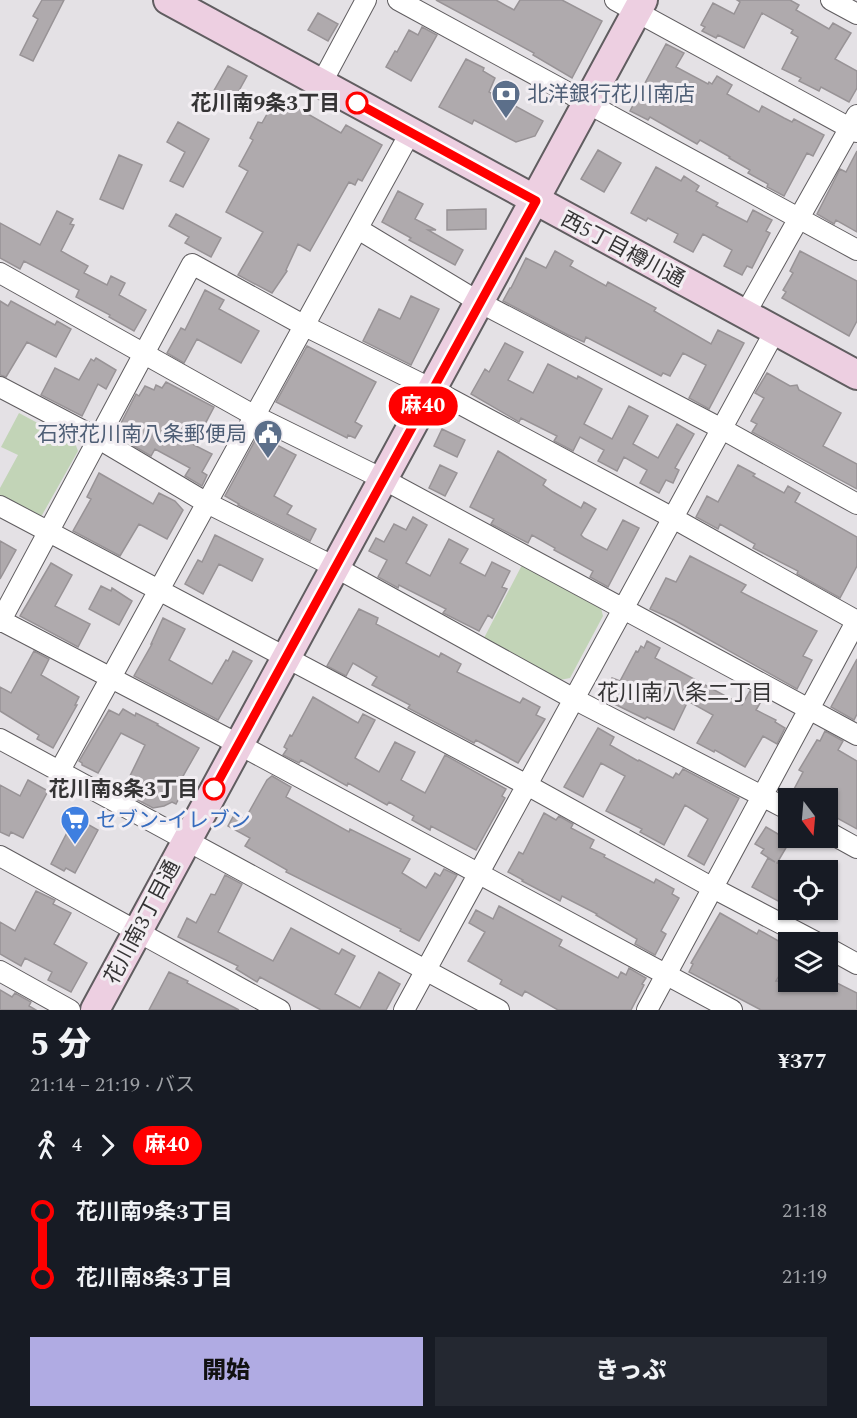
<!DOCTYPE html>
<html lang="ja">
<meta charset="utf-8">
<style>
body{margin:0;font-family:Spectral,"Noto Sans JP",serif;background:#242831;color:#f1f3f6;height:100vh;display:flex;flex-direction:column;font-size:22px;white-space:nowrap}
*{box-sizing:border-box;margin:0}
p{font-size:20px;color:#9ea1a6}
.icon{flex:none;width:33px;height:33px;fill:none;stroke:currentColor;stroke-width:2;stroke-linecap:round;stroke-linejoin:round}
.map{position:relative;height:1010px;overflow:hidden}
.panel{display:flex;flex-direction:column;background:#171b24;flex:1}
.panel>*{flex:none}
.badge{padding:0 12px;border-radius:20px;font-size:21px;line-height:39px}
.needle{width:39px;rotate:164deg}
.tools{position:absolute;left:778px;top:788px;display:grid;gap:12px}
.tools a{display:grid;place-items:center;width:60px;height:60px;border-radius:0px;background:#171b24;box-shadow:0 2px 4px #0004;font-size:30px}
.map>.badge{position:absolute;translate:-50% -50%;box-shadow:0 0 0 3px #fff}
.legs{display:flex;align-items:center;gap:9px;height:66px;padding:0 30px;font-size:20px}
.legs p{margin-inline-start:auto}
.headline{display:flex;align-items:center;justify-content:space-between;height:102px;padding:0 30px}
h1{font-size:33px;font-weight:800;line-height:45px}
.action{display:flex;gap:12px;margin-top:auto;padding:12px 30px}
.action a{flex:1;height:69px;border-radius:0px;background:#b0abe3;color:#111;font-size:24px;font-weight:800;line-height:69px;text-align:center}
.action a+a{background:#242831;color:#f1f3f6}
ul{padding:0 30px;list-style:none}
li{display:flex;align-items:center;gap:21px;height:66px;font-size:22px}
li i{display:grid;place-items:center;width:9px;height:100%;margin:0 8px;background:currentColor}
li i::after{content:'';width:15px;height:15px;margin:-8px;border:4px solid;border-radius:50%;background:#171b24}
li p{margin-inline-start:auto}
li:first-child i{background:linear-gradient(#0000 50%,currentColor 0)}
li:last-child i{background:linear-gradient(currentColor 50%,#0000 0)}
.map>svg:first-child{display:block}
.green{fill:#c2d4b7}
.building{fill:#afaaad;stroke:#989396;stroke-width:1.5}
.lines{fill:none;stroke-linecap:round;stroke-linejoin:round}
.street-casing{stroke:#605d60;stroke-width:22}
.secondary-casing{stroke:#605d60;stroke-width:32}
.street{stroke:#fff;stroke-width:20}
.secondary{stroke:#edcfe1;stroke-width:28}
.line-1-casing{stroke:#fff;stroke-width:14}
.line-1{stroke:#f00;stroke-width:9}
.stop-1-dot{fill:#fff;stroke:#f00;stroke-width:3}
.labels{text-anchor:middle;stroke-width:6;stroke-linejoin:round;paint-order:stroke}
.service-label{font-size:21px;fill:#4e5e75;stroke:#f2eef2;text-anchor:start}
.stop-label{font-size:21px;font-weight:bold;fill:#353435;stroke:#f2eef2;text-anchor:end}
.street-label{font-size:21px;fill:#353435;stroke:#f2eef2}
.shop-label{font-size:21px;fill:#366cbe;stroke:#f2eef2;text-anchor:start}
.neighbourhood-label{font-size:22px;fill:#353435;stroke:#f2eef2}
</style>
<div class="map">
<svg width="857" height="1010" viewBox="0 0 857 1010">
<rect width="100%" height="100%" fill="#e4e1e5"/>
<!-- green -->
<path class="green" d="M 19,413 L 75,443 L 78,451 L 41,517 L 0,495 L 0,488 L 18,455 L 1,447 Z
M 522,565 L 601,608 L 603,616 L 570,678 L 560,680 L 523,670 L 484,638 Z"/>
<!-- building -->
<path class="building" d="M 42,0 L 64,0 L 33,61 L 20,55 L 38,19 L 33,16 Z
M 436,0 L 496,0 L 514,10 L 520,0 L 562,0 L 602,21 L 572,78 L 533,55 L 534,53 Z
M 737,0 L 790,0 L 799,5 L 796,10 L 829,29 L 833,23 L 851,33 L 835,59 L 857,71 L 857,88 L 849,102 L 821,87 L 819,91 L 799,81 L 801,78 L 782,69 L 798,37 L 791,33 L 793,30 L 762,13 L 744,48 L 718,35 L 716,38 L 702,31 L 705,27 L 701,25 L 713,3 L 734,14 L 740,2 Z
M 318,13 L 338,24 L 328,41 L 308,30 Z
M 422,27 L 437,35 L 411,81 L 386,67 L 395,51 L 397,52 L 409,30 L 418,35 Z
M 666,44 L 684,53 L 676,67 L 708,84 L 709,82 L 712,84 L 717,76 L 732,85 L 727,94 L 759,112 L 762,106 L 784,118 L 792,122 L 794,119 L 824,135 L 813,156 L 807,153 L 784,196 L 767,187 L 768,184 L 748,173 L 750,170 L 729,158 L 730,157 L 700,140 L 697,144 L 650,117 L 648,120 L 630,111 Z
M 466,59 L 484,68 L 483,71 L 495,78 L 489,92 L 543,121 L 535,136 L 516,142 L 474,120 L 472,124 L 439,107 Z
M 228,66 L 247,76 L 231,105 L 212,94 Z
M 278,97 L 341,133 L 346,125 L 382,145 L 362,181 L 358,179 L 355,185 L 349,182 L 310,251 L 298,244 L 286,270 L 287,271 L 272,293 L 238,275 L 263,232 L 226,212 L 248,171 L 239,166 L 253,140 L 250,138 L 258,122 L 262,123 L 276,98 Z
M 178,122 L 209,139 L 183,187 L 170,181 L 185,152 L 167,142 Z
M 598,150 L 621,163 L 604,192 L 581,179 Z
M 857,151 L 857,232 L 836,220 L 834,224 L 817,214 L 840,169 L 846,172 Z
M 119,155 L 142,165 L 123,209 L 100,199 Z
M 656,167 L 681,181 L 684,176 L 699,186 L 696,191 L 718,203 L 716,206 L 747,222 L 753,210 L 772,220 L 766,231 L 770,233 L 752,268 L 747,266 L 742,275 L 724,266 L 732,250 L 703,234 L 693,252 L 674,242 L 678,234 L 648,218 L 646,221 L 631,213 Z
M 398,191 L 423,204 L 415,219 L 436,230 L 428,230 L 463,250 L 455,265 L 409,240 L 411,238 L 382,222 Z
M 486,209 L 486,229 L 447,230 L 447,210 Z
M 57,211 L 73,219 L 70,224 L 74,225 L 61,251 L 88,266 L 84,273 L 107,285 L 111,276 L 125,283 L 119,295 L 146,310 L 134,331 L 109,317 L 110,315 L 76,297 L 79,290 L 24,261 L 20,269 L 0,258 L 0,223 L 40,245 Z
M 176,214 L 221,238 L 211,257 L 185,243 L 189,237 L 169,226 Z
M 555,251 L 573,261 L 570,266 L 606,286 L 608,282 L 656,308 L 654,311 L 711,344 L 718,330 L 744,343 L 709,409 L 689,398 L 706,365 L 683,353 L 670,376 L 663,373 L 661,376 L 586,337 L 584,342 L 568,335 L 503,301 L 510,288 L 511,288 L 526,258 L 546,268 Z
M 800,251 L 857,281 L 857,321 L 849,336 L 782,298 L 786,292 L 783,290 L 793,273 L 790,271 Z
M 205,290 L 224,300 L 219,309 L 259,331 L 241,363 L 197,339 L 184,363 L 167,353 L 181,328 L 185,330 Z
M 411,296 L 439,309 L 411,365 L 363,341 L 379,309 L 400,319 Z
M 0,301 L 8,306 L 11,301 L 55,325 L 57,321 L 71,329 L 56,357 L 27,342 L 6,377 L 0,375 Z
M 505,343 L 523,352 L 508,380 L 533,393 L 548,364 L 577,379 L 578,376 L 602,389 L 584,424 L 612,439 L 629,406 L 648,416 L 633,444 L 658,458 L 677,424 L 694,434 L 675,468 L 679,470 L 673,483 L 666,480 L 659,493 L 640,483 L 647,470 L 624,457 L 617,471 L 598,461 L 604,450 L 580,437 L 573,451 L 554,441 L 557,436 L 521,418 L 519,422 L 471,394 L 485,369 L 489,372 Z
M 307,346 L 376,382 L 355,422 L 362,426 L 355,438 L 348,435 L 347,438 L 276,402 Z
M 96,358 L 116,370 L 106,389 L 98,384 L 82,416 L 41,395 L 55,368 L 79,380 L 91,359 L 94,361 Z
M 767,373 L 790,386 L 797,385 L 799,390 L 841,413 L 823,446 L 857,464 L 857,489 L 752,432 L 757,424 L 751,421 L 764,398 L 755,393 Z
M 166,382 L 214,407 L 194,445 L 212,454 L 202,472 L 207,475 L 202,486 L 185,476 L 190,468 L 155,449 L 151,456 L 115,435 L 136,394 L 139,396 L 145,386 L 154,390 L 156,385 L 162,388 Z
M 442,429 L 465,440 L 457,457 L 434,446 Z
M 258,435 L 296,455 L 274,496 L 292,506 L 287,514 L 316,529 L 310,541 L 238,505 L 239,504 L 225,496 Z
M 498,451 L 546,480 L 543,485 L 553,492 L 581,508 L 584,502 L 596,509 L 581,535 L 584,538 L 607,550 L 623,520 L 639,528 L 608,587 L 590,577 L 593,571 L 554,550 L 555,548 L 532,535 L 528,543 L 491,524 L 494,519 L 470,507 Z
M 440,465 L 457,473 L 445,496 L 429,488 Z
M 738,465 L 755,474 L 753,476 L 784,493 L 788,486 L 800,493 L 795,502 L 857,537 L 857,566 L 840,598 L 797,574 L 798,571 L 753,548 L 755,544 L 720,524 L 718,529 L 696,517 L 707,496 L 718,502 Z
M 99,473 L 153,504 L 159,493 L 175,501 L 183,510 L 167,539 L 139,524 L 120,556 L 73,531 L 91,499 L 87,497 Z
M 413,517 L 427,525 L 406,563 L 430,576 L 449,539 L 468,549 L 460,563 L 485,576 L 492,562 L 510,571 L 502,587 L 507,589 L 492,618 L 488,615 L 479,631 L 443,613 L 446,609 L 399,585 L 398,588 L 378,577 L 387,560 L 369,551 L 376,538 L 384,542 L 394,524 L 406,530 Z
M 215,535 L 263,559 L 252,581 L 219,564 L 203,594 L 185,584 L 198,560 L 202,562 Z
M 0,541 L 16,550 L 0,579 Z
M 690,556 L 746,585 L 741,592 L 817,631 L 803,656 L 812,660 L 797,689 L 674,620 L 650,609 L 666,578 L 676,582 Z
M 51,563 L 72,575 L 55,606 L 90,624 L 78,647 L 20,616 Z
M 101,586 L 111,591 L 112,588 L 132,601 L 119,625 L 89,609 Z
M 359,609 L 378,618 L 376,624 L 439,657 L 441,653 L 461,664 L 457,672 L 520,703 L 523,698 L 540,707 L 536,715 L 545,719 L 518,763 L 476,740 L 474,743 L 408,708 L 410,705 L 372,685 L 377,677 L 353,663 L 346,676 L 327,666 Z
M 163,618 L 185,629 L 169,660 L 212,684 L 226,660 L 228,661 L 233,651 L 252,661 L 218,720 L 134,676 L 152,644 L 151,644 Z
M 647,641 L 660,648 L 655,658 L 742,705 L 750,691 L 763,698 L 756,710 L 776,720 L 775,722 L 785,728 L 777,744 L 763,736 L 745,767 L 715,750 L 714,752 L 697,743 L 713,715 L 688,701 L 674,730 L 647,717 L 645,719 L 602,698 L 612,678 L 620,681 L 636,651 L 638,652 L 641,646 L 644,648 Z
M 34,651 L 49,659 L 41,675 L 79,697 L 75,705 L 77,705 L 53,748 L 37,739 L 39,735 L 0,711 L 0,687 L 11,693 Z
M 857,659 L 857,714 L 854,720 L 831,707 Z
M 313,697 L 358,723 L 363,714 L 375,720 L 355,758 L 379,772 L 395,742 L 415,752 L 401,780 L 425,793 L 445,755 L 506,789 L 502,796 L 505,798 L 476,850 L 431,826 L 430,830 L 412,820 L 414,816 L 389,802 L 387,805 L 348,783 L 347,786 L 301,760 L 299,763 L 283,755 L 287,749 L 284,747 L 290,735 L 292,736 Z
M 123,709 L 135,716 L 136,713 L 158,724 L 157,725 L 199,748 L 182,778 L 188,781 L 176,804 L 172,802 L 164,806 L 153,808 L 132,797 L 139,785 L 128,780 L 145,745 L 121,733 L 98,773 L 82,765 L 82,763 L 79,761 L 109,710 L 119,715 Z
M 598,728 L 614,737 L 610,745 L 638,761 L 639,760 L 673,778 L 676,773 L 679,775 L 683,769 L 739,798 L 704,865 L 688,856 L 708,819 L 685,805 L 664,845 L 640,832 L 642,829 L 606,811 L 625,776 L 601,763 L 583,797 L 564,787 Z
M 825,731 L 843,741 L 838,750 L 857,761 L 857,829 L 828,813 L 828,798 L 800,798 L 792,793 L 803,772 L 799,770 L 817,740 L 820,741 Z
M 272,776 L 291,787 L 286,797 L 349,832 L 350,829 L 410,859 L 402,873 L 426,888 L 435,873 L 440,876 L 444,869 L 457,875 L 419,941 L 400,931 L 401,929 L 286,872 L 287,870 L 245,846 L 250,838 L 228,826 L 235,813 L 245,819 L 267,780 Z
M 28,780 L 48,791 L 23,838 L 11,832 L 9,836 L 0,832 L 0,785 L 20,796 Z
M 544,813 L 556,820 L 559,816 L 573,824 L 571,828 L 594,840 L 590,848 L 605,855 L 604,857 L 654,883 L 656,879 L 674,889 L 672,894 L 679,898 L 661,931 L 666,934 L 655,955 L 635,944 L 637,939 L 596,915 L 597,914 L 562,896 L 560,901 L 522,881 L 523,880 L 508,872 L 519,852 L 523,854 Z
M 75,817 L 98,830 L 75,873 L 66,868 L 64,871 L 51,864 Z
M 766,827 L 790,841 L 777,863 L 789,869 L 789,885 L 780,902 L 752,887 L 768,858 L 775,862 L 761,853 L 764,849 L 755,844 Z
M 225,875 L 242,884 L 218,932 L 273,961 L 291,928 L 339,954 L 342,949 L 355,956 L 335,994 L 360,1008 L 379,972 L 400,984 L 386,1010 L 321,1010 L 260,977 L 257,982 L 236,969 L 238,966 L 178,937 L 187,918 L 196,923 L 211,894 L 215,895 Z
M 36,891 L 55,900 L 53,904 L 71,913 L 54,944 L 87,963 L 71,992 L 48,980 L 52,972 L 25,958 L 21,966 L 0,954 L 0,922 L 15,931 Z
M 499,906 L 562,940 L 559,946 L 618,978 L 621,972 L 626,975 L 629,968 L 646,978 L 642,984 L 644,985 L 631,1010 L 558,1010 L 525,991 L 522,996 L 500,984 L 502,980 L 468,961 L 485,932 L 469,923 L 476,910 L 493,919 Z
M 720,913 L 757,934 L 759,930 L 789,947 L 789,959 L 776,981 L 828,981 L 836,985 L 837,983 L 857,993 L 857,1010 L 761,1010 L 689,972 L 693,964 L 691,963 Z
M 169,972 L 188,981 L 187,983 L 239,1010 L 149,1010 Z
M 0,990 L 12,997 L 15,993 L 31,1002 L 29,1006 L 36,1010 L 0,1010 Z"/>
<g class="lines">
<!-- street casing -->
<g class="street-casing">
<path id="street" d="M 398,0 L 857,250
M 615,0 L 857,132
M 831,0 L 857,14
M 321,84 L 366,0
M 358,229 L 479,302 L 722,429 L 857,504
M 0,273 L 255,416 L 383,479 L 857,735
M 745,314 L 857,115
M 0,387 L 99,439 L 207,503 L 335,567 L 574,699 L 789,810
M 0,506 L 527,785 L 713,888 L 816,942
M 0,620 L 238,744 L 732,1010
M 0,622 L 192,264 L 305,326 L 432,389 L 673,518 L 857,621
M 0,739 L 499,1010
M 59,772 L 410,133
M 828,832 L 857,848
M 0,856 L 280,1010
M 828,948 L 857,964
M 0,971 L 70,1010
M 404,1010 L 775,331
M 647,1010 L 857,620"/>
</g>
<!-- secondary casing -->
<g class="secondary-casing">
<path id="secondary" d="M 168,0 L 857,375
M 95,1010 L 643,0"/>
</g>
<!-- street -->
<use href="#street" class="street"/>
<!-- secondary -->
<use href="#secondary" class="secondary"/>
</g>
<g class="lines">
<!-- line-1 casing -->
<g class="line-1-casing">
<path id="line-1" d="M 214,789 L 536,201 L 357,103"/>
</g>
<!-- line-1 -->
<use href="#line-1" class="line-1"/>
</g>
<!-- icons -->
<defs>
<g id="bank-pin" transform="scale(1.5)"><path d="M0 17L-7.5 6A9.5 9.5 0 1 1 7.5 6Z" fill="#5c6f8a" stroke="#f2eef2"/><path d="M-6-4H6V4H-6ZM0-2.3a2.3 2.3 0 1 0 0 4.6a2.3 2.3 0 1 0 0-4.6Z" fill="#fff"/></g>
<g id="civic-pin" transform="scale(1.5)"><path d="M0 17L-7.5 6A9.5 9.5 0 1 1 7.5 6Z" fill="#5c6f8a" stroke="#f2eef2"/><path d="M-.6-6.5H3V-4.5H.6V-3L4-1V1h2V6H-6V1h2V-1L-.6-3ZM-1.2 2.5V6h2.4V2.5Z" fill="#fff"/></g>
<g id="supermarket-pin" transform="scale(1.5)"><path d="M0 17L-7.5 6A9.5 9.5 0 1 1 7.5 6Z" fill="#3f7fe0" stroke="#f2eef2"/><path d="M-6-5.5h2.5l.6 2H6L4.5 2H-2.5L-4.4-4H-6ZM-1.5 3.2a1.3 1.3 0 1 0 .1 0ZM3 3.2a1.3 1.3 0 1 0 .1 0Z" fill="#fff"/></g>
</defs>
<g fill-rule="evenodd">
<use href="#bank-pin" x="506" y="94"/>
<use href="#civic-pin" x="268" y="434"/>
<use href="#supermarket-pin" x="75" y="820"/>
</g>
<!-- markers -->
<g class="stop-1-dot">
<circle cx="357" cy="103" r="10"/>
<circle cx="214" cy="789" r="10"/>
</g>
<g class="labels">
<!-- service labels -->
<g class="service-label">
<text x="527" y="101">北洋銀行花川南店</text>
<text x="247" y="441" text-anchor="end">石狩花川南八条郵便局</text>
</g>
<!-- stop labels -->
<g class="stop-label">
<text x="340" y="110">花川南9条3丁目</text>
<text x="198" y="796">花川南8条3丁目</text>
</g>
<!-- street labels -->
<g class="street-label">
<text transform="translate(623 249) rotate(28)" y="7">西5丁目樽川通</text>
<text transform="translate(142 922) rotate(-62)" y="7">花川南3丁目通</text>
</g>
<!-- shop labels -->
<g class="shop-label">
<text x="96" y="827">セブン-イレブン</text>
</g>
<!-- neighbourhood labels -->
<g class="neighbourhood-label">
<text x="685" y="700">花川南八条二丁目</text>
</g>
</g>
</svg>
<div class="tools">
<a><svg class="needle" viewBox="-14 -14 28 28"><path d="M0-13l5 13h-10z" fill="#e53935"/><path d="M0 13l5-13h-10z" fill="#9ea1a6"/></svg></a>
<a><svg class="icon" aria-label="locate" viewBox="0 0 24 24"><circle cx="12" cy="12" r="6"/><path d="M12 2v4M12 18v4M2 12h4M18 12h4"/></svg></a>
<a><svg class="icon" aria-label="layers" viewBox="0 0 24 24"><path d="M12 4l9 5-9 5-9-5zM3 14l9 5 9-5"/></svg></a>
</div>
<b class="badge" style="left:423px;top:406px;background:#f00;color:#fff">麻40</b>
</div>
<section class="panel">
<div class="headline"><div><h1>5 分</h1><p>21:14 – 21:19 · バス</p></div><b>¥377</b></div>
<div class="legs"><svg class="icon" aria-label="walk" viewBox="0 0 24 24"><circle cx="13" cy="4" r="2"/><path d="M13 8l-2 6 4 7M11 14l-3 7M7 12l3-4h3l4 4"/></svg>4<svg class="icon" aria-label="forward" viewBox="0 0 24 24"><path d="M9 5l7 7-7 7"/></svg><b class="badge" style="background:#f00;color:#fff">麻40</b></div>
<ul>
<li><i style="color:#f00"></i><b>花川南9条3丁目</b><p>21:18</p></li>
<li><i style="color:#f00"></i><b>花川南8条3丁目</b><p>21:19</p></li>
</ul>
<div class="action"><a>開始</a><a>きっぷ</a></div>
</section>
